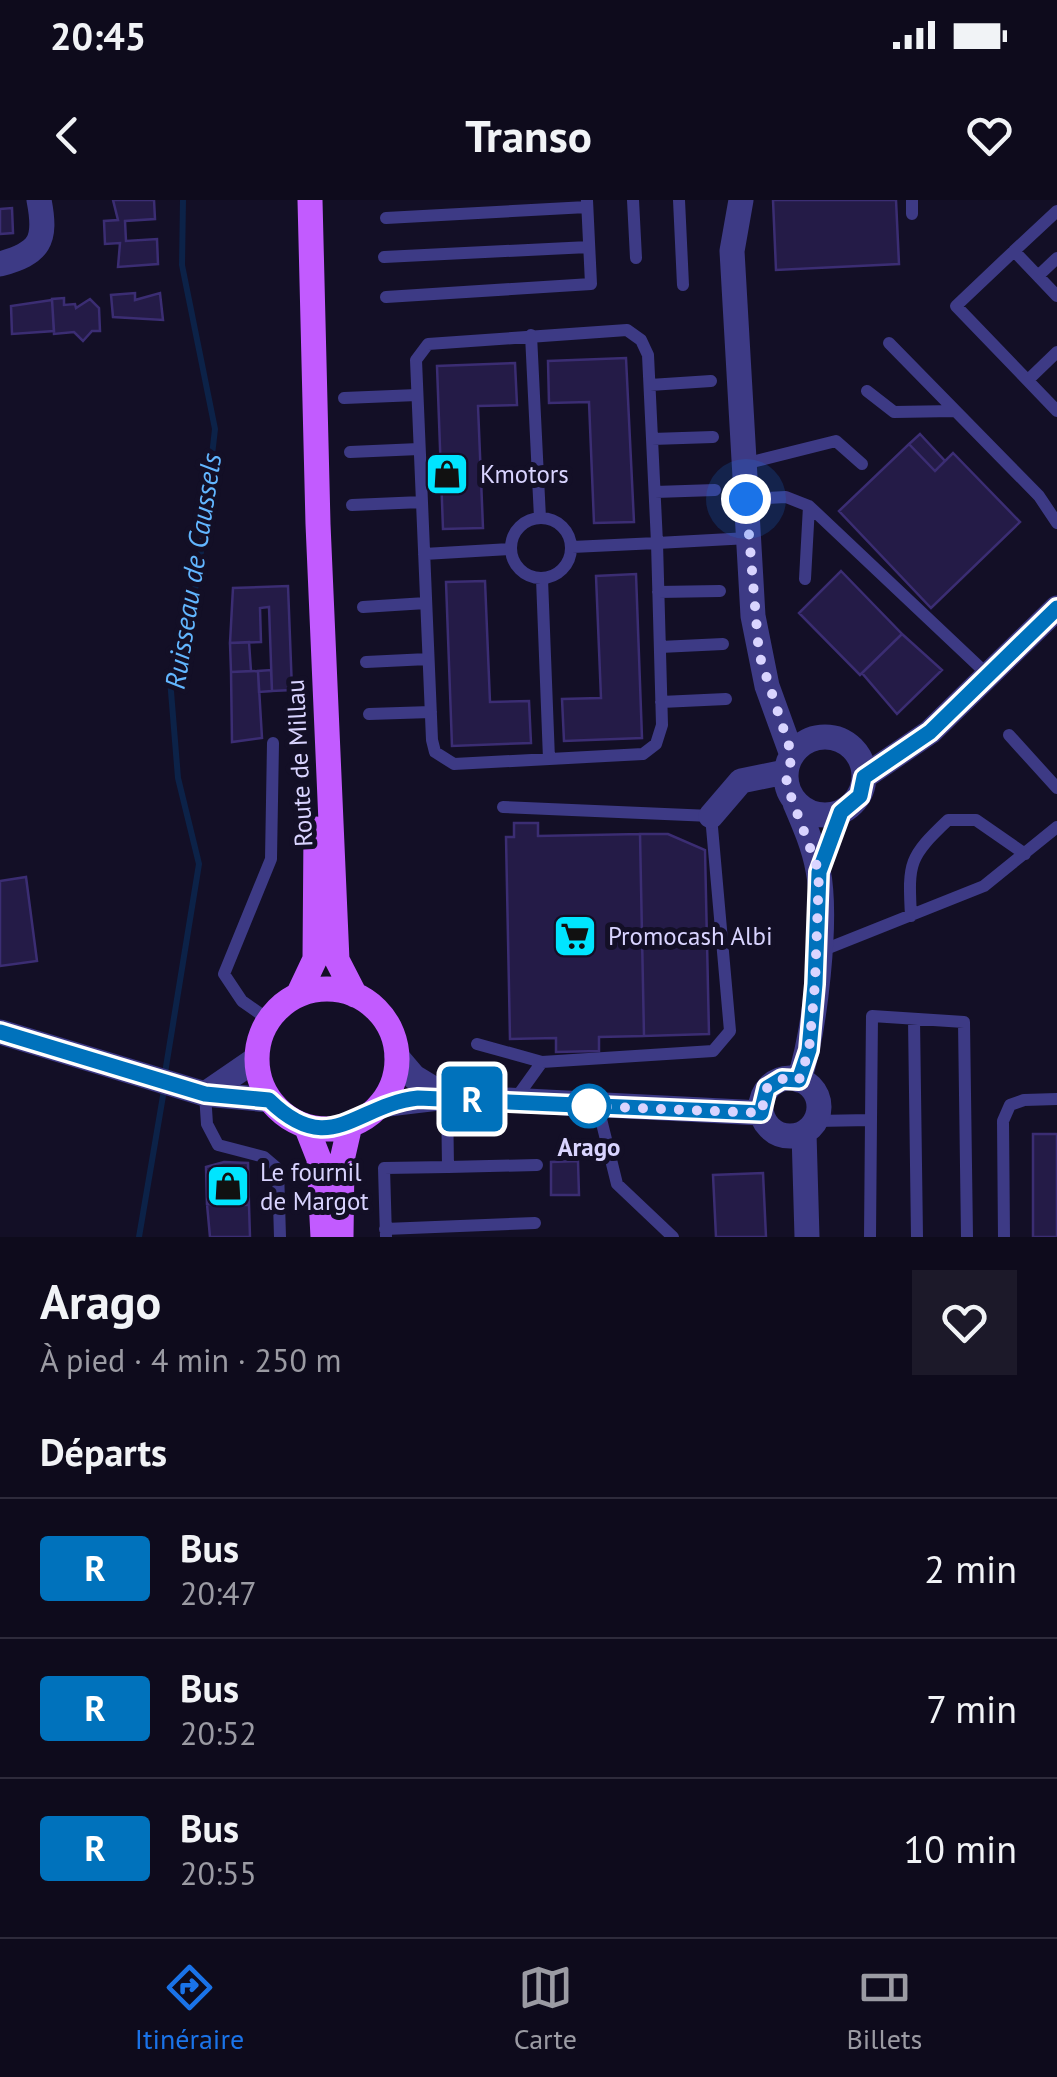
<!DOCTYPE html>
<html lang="fr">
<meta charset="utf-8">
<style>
body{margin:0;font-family:"PT Sans",sans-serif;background:#1c1929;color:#f1f3f6;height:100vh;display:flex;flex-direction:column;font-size:38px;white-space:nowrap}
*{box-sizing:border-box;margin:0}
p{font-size:32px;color:#9b9ba3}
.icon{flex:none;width:55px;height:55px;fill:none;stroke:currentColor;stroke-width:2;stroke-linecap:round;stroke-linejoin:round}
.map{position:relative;height:1037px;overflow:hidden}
.details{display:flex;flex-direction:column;background:#0e0b1c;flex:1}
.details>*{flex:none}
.badge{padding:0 20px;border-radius:8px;font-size:35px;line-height:65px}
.you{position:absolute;width:50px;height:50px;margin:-25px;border:8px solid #fff;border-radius:50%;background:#1a73e8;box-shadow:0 0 0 15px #1a73e833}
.map>.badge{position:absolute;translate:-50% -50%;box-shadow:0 0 0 5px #fff}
h2{padding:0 40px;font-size:38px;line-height:90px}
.round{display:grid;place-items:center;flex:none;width:105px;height:105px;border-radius:0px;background:#1c1929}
.headline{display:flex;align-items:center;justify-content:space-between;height:170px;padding:0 40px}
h1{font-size:48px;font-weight:800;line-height:75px}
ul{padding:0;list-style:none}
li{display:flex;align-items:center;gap:30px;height:140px;padding:0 40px;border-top:2px solid #2e2b3b}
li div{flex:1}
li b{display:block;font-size:38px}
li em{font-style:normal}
li .badge{min-width:110px;font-weight:700;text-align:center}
.status{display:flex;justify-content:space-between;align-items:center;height:70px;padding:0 50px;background:#0e0b1c;direction:ltr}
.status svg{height:28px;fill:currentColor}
header{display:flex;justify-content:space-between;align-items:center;height:130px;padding:0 40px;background:#0e0b1c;font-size:45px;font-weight:800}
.menu{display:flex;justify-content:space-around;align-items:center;height:140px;border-top:2px solid #2e2b3b;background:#0e0b1c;font-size:28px;color:#9b9ba3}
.menu a{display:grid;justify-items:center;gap:5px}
.menu .current{color:#1a73e8}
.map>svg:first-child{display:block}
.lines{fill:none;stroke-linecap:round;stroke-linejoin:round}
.stream{stroke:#0c2248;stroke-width:6}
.building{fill:#241b47;stroke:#3b2d73;stroke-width:2.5}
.service{stroke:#3d3a85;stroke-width:12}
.minor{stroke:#3d3a85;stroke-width:25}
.primary{stroke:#c25bff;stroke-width:25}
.line-casing{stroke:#fff;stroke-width:22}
.line{stroke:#0072bc;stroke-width:15}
.walk{stroke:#d9d4ff;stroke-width:10;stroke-dasharray:0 18}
.stop-dot{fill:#fff;stroke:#0072bc;stroke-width:5}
.labels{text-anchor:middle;stroke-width:10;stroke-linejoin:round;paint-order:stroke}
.poi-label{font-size:25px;fill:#d9d4ff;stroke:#130f26;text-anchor:start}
.street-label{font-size:25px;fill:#d9d4ff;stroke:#130f26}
.stop-label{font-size:25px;font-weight:bold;fill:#d9d4ff;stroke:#130f26}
.water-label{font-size:28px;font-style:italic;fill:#62b6ff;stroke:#130f26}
</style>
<div class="status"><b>20:45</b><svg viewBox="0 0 49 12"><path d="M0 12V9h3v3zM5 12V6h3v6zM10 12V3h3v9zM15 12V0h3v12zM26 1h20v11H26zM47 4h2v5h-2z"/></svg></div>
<header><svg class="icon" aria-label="back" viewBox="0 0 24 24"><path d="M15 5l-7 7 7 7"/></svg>Transo<svg class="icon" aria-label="heart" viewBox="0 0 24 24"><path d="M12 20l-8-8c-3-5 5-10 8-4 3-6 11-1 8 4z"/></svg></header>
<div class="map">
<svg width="1057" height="1037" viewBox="0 0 1057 1037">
<rect width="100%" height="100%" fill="#130f26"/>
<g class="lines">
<!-- stream -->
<path class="stream" d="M 165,873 L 199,664 L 178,578 L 170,479 L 198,378 L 215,229 L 182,65 L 183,0
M 139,1037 L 164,890"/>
</g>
<!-- building -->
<path class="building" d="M 113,0 L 154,0 L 155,19 L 125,21 L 126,41 L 157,39 L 158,64 L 118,67 L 120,43 L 105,44 L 104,21 L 118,20 Z
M 773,0 L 896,0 L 899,64 L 776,70 Z
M 12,8 L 13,33 L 0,34 L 0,9 Z
M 135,93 L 135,100 L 160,93 L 163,120 L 113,117 L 111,95 Z
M 64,98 L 64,105 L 75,104 L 76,108 L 90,99 L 99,108 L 100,131 L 92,131 L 83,141 L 74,132 L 54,134 L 52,99 Z
M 52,100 L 54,131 L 12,134 L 11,106 Z
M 626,158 L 634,322 L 594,323 L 589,202 L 549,203 L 548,161 Z
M 515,163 L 517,205 L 478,206 L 483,328 L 443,329 L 437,166 Z
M 920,234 L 945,261 L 935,271 L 909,244 Z
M 909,244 L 935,271 L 953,253 L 1020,322 L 931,408 L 839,311 Z
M 841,371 L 902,434 L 860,475 L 799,413 Z
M 636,374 L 642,538 L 564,541 L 562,499 L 601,498 L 596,376 Z
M 485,381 L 490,502 L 529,501 L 531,543 L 452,546 L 446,382 Z
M 288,386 L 292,490 L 272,491 L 269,407 L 260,408 L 261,442 L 230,443 L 233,388 Z
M 902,434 L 942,470 L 897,514 L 862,473 Z
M 249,442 L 251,471 L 231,472 L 230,443 Z
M 271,470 L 272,491 L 259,492 L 258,471 Z
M 258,471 L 262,538 L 232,542 L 231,472 Z
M 514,623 L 538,623 L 538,636 L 640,634 L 644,836 L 599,837 L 599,851 L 556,852 L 556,838 L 510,839 L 506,637 L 514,637 Z
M 640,634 L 668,634 L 705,650 L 709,834 L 644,836 Z
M 26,677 L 37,761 L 0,766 L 0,681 Z
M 1033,934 L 1057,934 L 1057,1037 L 1033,1037 Z
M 578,961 L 579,995 L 551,995 L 551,962 Z
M 224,962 L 248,963 L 249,1005 L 207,1004 L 206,967 Z
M 763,973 L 766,1037 L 716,1037 L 713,975 Z
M 207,1004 L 249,1005 L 250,1037 L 210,1037 Z"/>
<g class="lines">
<!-- service -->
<path class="service" d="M 633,0 L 636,58
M 679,0 L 683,85
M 912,0 L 912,14
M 386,18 L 587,7
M 1014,51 L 1057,11
M 384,57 L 589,47
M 1038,76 L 1057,58
M 1057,96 L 1014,51 L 956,106 L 1057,211
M 386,97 L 591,84 L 587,0
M 531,135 L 540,318
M 889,143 L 1039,296 L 1057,323
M 1028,180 L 1057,152
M 650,185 L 711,181
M 867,191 L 894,212 L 955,211
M 344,198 L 417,195
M 652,239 L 713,237
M 350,252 L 419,249
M 744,264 L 836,241 L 862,264
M 655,292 L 715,290
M 747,299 L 786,297 L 809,306 L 988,475
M 352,305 L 422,302
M511 348a30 30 0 1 1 60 0a30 30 0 1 1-60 0Z
M 572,347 L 657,343 L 662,525 L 656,544 L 643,554 L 454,564 L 435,552 L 432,540 L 416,160 L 428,144 L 627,130 L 641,140 L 648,155 L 657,343 L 749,338
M 424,354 L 511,349
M 542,379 L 549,559
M 805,379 L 809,306
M 658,392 L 720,391
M 363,407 L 426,403
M 660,447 L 723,444
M 366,462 L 428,459
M 661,502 L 726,499
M 369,514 L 431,512
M 1009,535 L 1057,588
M 911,716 C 908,662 909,657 948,620 L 976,620 L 1025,654
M 821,751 L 984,686 L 1057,627
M 914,819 L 917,1037
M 269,820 L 242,801 L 224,774 L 271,659 L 273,543
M 477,844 L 542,862 L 713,851 L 730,831 L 711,616 L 503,607
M 205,894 L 207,924 L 218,945 L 264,957 L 278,969 L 280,1037
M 514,901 L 542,862
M 598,907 L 617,984 L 673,1037
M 815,921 L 871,920 L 872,816 L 964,822 L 967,1037
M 448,967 L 537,965
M 385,1029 L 535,1023
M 386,1037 L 384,968 L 448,967 L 447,897
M 870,1037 L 871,920
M 1004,1037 L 1003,921 L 1010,905 L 1024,900 L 1057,899"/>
<!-- minor -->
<path class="minor" d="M 741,0 L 732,51 L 753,416 L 767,486 L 792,555
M 0,64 C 40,53 47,41 39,0
M786 576a39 39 0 1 1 78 0a39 39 0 1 1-78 0Z
M 864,577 L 930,532 L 1057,408
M 795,603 C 804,624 814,647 818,670 C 828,719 815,831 799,880
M 711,616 L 741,581 L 785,572
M 0,832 L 205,894 L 269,900
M 397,857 L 414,877 L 447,897
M761 907a29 29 0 1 1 58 0a29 29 0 1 1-58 0Z
M 205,894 L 256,859
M 380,905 L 447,897 L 761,913
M 804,933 L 807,1037"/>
<!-- primary -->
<path class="primary" d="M 310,0 L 318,324 L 337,760 L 355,795
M257 859a70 70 0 1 1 140 0a70 70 0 1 1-140 0Z
M 298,795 L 315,759 L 316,629
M 306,926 L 319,959 L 323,1037
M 341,1037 L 342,960 L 350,925"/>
</g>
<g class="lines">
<!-- line casing -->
<g class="line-casing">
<path id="line" d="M 0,832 L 205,894 L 269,900 C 330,960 355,905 418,898 L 761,913 L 767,888 L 782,879 L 799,880 L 809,850 L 815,784 L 819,672 L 841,612 L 860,596 L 864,577 L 930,532 L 1057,408"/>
</g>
<!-- line -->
<use href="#line" class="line"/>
<!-- walk -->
<path class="walk" d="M 589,906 L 761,913 L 767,888 L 782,879 L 799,880 L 809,850 L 815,784 L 819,672 L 786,583 L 792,555 L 759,454 L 746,299"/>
</g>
<!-- icons -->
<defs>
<g id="shop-square" transform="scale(2.25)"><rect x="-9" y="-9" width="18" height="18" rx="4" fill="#00e5ff" stroke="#130f26"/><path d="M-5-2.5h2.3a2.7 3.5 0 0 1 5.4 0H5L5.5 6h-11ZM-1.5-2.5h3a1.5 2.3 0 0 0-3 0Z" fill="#111"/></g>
<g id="supermarket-square" transform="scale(2.25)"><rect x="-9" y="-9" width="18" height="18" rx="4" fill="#00e5ff" stroke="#130f26"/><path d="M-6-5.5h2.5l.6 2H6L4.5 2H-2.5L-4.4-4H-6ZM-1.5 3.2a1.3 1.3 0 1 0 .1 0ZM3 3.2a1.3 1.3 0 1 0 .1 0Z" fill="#111"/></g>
</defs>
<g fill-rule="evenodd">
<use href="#shop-square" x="447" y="274"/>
<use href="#supermarket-square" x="575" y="736"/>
<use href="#shop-square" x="228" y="986"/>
</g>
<!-- markers -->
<circle class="stop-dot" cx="589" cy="906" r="20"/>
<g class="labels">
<!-- poi labels -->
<g class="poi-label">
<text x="480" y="283">Kmotors</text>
<text x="608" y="745">Promocash Albi</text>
<text x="260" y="981">Le fournil<tspan x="260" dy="29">de Margot</tspan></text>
</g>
<!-- street labels -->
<g class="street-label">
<text transform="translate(299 563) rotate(-93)" y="9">Route de Millau</text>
</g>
<!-- stop labels -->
<g class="stop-label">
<text x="589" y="956">Arago</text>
</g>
<!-- water labels -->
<g class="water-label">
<text transform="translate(193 371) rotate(-81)" y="10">Ruisseau de Caussels</text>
</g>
</g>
</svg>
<div class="you" style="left:746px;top:299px"></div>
<b class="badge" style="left:472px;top:899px;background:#0072bc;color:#fff">R</b>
</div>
<section class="details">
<div class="headline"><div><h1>Arago</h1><p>À pied · 4 min · 250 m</p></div><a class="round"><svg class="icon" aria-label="heart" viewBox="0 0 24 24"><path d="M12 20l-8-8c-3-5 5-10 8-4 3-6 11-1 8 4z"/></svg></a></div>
<h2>Départs</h2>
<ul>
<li><span class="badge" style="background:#0072bc;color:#fff">R</span><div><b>Bus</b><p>20:47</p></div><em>2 min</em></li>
<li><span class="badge" style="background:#0072bc;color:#fff">R</span><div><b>Bus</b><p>20:52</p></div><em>7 min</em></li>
<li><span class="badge" style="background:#0072bc;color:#fff">R</span><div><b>Bus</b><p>20:55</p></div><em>10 min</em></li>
</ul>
</section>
<nav class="menu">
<a class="current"><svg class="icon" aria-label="directions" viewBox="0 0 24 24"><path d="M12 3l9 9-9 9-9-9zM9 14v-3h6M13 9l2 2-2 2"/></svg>Itinéraire</a>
<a><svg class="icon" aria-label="map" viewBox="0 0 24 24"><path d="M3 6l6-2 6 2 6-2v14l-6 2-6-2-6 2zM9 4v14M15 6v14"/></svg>Carte</a>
<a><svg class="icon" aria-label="tickets" viewBox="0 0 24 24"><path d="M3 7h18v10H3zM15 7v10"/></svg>Billets</a>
</nav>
